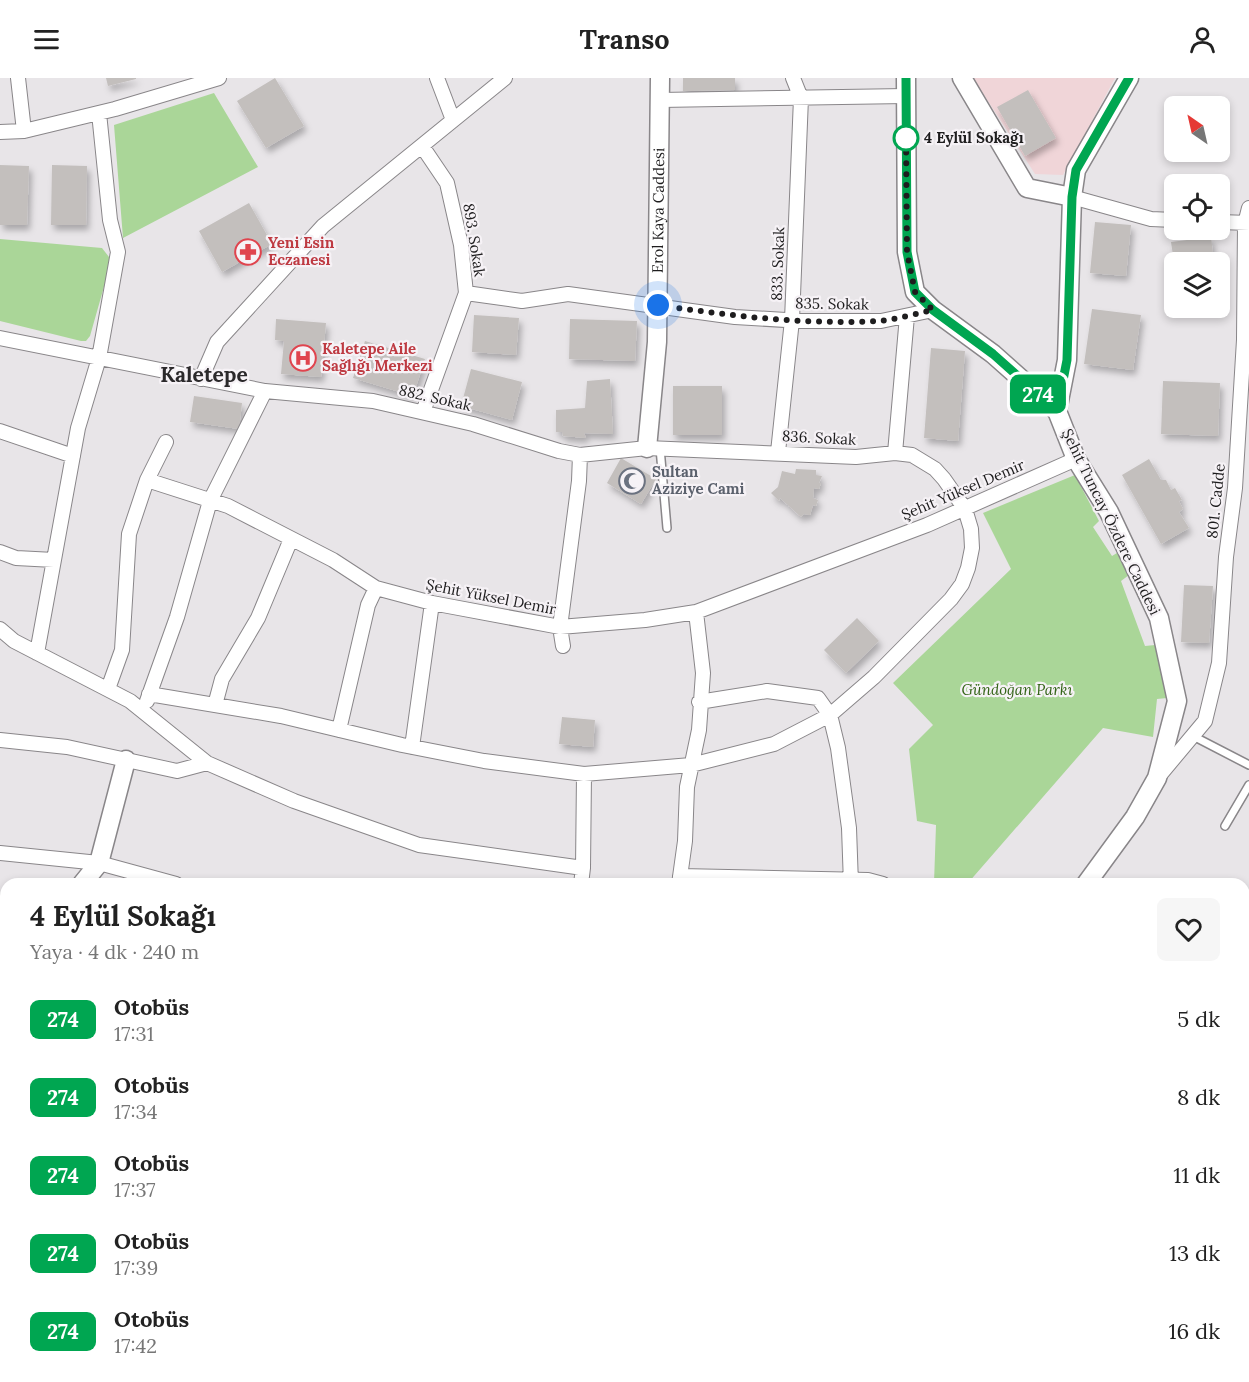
<!DOCTYPE html>
<html lang="tr">
<meta charset="utf-8">
<style>
body{margin:0;font-family:Lora,serif;background:#f6f6f6;color:#222;height:100vh;display:flex;flex-direction:column;font-size:22px;white-space:nowrap}
*{box-sizing:border-box;margin:0}
p{font-size:20px;color:#767676}
.icon{flex:none;width:33px;height:33px;fill:none;stroke:currentColor;stroke-width:2;stroke-linecap:round;stroke-linejoin:round}
.map{position:relative;flex:1;overflow:hidden}
.drawer{position:absolute;left:0px;top:800px;width:1250px;height:506px;display:flex;flex-direction:column;background:#fff;border-radius:18px 18px 0 0;box-shadow:0 3px 9px #0003}
.drawer>*{flex:none}
.badge{padding:0 12px;border-radius:9px;font-size:21px;line-height:39px}
.needle{width:39px;rotate:326deg}
.tools{position:absolute;left:1164px;top:18px;display:grid;gap:12px}
.tools a{display:grid;place-items:center;width:66px;height:66px;border-radius:9px;background:#fff;box-shadow:0 3px 9px #0003;font-size:30px}
.you{position:absolute;width:30px;height:30px;margin:-15px;border:4px solid #fff;border-radius:50%;background:#1a73e8;box-shadow:0 0 0 9px #1a73e833}
.map>.badge{position:absolute;translate:-50% -50%;box-shadow:0 0 0 3px #fff}
.round{display:grid;place-items:center;flex:none;width:63px;height:63px;border-radius:9px;background:#f6f6f6}
.overview{display:flex;align-items:center;justify-content:space-between;height:102px;padding:0 30px}
h1{font-size:28px;font-weight:700;line-height:45px}
ul{padding:0;list-style:none}
li{display:flex;align-items:center;gap:18px;height:78px;padding:0 30px}
li div{flex:1}
li b{display:block;font-size:22px}
li em{font-style:normal}
li .badge{min-width:66px;font-weight:700;text-align:center}
header{display:flex;justify-content:space-between;align-items:center;height:78px;padding:0 30px;background:#fff;font-size:27px;font-weight:700}
.map>svg:first-child{display:block}
.education{fill:#f0d5d8}
.green{fill:#aad698}
.building{fill:#c3bfbd;filter:url(#shadow)}
.lines{fill:none;stroke-linecap:round;stroke-linejoin:round}
.service-casing{stroke:#898689;stroke-width:10}
.minor-casing{stroke:#898689;stroke-width:16}
.tertiary-casing{stroke:#898689;stroke-width:21}
.service{stroke:#fff;stroke-width:7}
.minor{stroke:#fff;stroke-width:14}
.tertiary{stroke:#fff;stroke-width:18}
.line-casing{stroke:#fff;stroke-width:14}
.line{stroke:#00a651;stroke-width:9}
.walk{stroke:#1e1d1e;stroke-width:6;stroke-dasharray:0 10.8}
.stop-dot{fill:#fff;stroke:#00a651;stroke-width:3}
.labels{text-anchor:middle;stroke-width:4.5;stroke-linejoin:round;paint-order:stroke}
.stop-label{font-size:15px;font-weight:bold;fill:#1e1d1e;stroke:#f6f2f6;text-anchor:start}
.street-label{font-size:15px;fill:#1e1d1e;stroke:#f6f2f6}
.health-label{font-size:15px;font-weight:bold;fill:#be3a42;stroke:#f6f2f6;text-anchor:start}
.worship-label{font-size:15px;font-weight:bold;fill:#5b616d;stroke:#f6f2f6;text-anchor:start}
.park-label{font-size:15px;font-style:italic;fill:#326315;stroke:#f6f2f6}
.district-label{font-size:21px;font-weight:bold;fill:#2b292b;stroke:#f6f2f6}
</style>
<header><svg class="icon" aria-label="menu" viewBox="0 0 24 24"><path d="M4 6h16M4 12h16M4 18h16"/></svg>Transo<svg class="icon" aria-label="person" viewBox="0 0 24 24"><circle cx="12" cy="8" r="4"/><path d="M4 21q1-7 8-7t8 7"/></svg></header>
<div class="map">
<svg width="1249" height="1304" viewBox="0 0 1249 1304">
<defs>
<filter id="shadow"><feDropShadow dx="3" dy="5" stdDeviation="3" flood-color="#0004"/></filter>
</defs>
<rect width="100%" height="100%" fill="#e8e5e8"/>
<!-- education -->
<path class="education" d="M 973,0 L 1115,0 L 1063,97 L 1035,96 Z"/>
<!-- green -->
<path class="green" d="M 214,15 L 258,89 L 123,160 L 114,47 Z
M 0,161 L 102,170 L 109,179 L 109,191 L 90,258 L 86,263 L 81,263 L 0,243 Z
M 1075,397 L 1099,443 L 1093,449 L 1112,478 L 1117,475 L 1129,497 L 1121,503 L 1145,568 L 1155,567 L 1167,620 L 1157,621 L 1153,659 L 1103,650 L 968,805 L 934,805 L 936,747 L 917,743 L 909,671 L 933,647 L 893,605 L 1011,491 L 983,435 Z"/>
<!-- building -->
<path class="building" d="M 106,0 L 136,0 L 136,1 L 108,8 Z
M 275,0 L 304,48 L 266,70 L 237,23 Z
M 683,0 L 735,0 L 735,12 L 683,13 Z
M 1028,12 L 1056,60 L 1025,78 L 997,29 Z
M 0,87 L 29,88 L 27,147 L 0,147 Z
M 52,87 L 87,88 L 86,147 L 51,147 Z
M 249,125 L 272,166 L 222,194 L 199,153 Z
M 1095,144 L 1131,147 L 1126,198 L 1090,195 Z
M 1211,159 L 1214,184 L 1174,184 L 1171,164 Z
M 1092,231 L 1141,237 L 1133,292 L 1084,286 Z
M 474,237 L 519,240 L 516,277 L 472,274 Z
M 276,241 L 326,245 L 321,299 L 281,296 L 284,263 L 275,262 Z
M 570,241 L 637,243 L 635,283 L 569,281 Z
M 365,263 L 425,281 L 413,318 L 353,300 Z
M 931,270 L 965,273 L 958,363 L 924,360 Z
M 471,291 L 522,304 L 512,342 L 461,328 Z
M 610,301 L 613,356 L 584,355 L 586,360 L 563,358 L 562,354 L 556,354 L 556,332 L 585,330 L 587,303 Z
M 1163,303 L 1220,305 L 1218,358 L 1161,356 Z
M 673,308 L 722,308 L 722,357 L 673,357 Z
M 194,318 L 242,325 L 239,351 L 190,344 Z
M 621,380 L 656,401 L 641,426 L 607,405 Z
M 1149,381 L 1161,402 L 1166,402 L 1171,412 L 1175,410 L 1182,422 L 1179,423 L 1183,431 L 1179,434 L 1189,450 L 1161,466 L 1122,397 Z
M 796,391 L 816,392 L 816,397 L 822,398 L 819,405 L 821,405 L 819,411 L 814,410 L 813,420 L 818,422 L 816,428 L 813,427 L 810,437 L 804,436 L 801,439 L 780,420 L 779,423 L 771,415 L 778,409 L 782,393 L 795,396 Z
M 1184,507 L 1213,508 L 1209,565 L 1181,564 Z
M 857,540 L 879,563 L 846,595 L 824,572 Z
M 562,639 L 595,642 L 593,669 L 559,666 Z
M 1244,1076 L 1249,1084 L 1249,1124 L 1244,1128 Z
M 0,1167 L 6,1168 L 6,1200 L 1,1235 Z
M 343,1299 L 369,1303 L 369,1304 L 342,1304 Z
M 1041,1299 L 1088,1299 L 1085,1304 L 1050,1304 Z"/>
<g class="lines">
<!-- service casing -->
<g class="service-casing">
<path id="service" d="M 660,370 L 667,450
M 1193,658 L 1249,687
M 1225,748 L 1249,707"/>
</g>
<!-- minor casing -->
<g class="minor-casing">
<path id="minor" d="M 18,0 L 24,53
M 437,0 L 453,42
M 660,22 L 906,18
M 0,54 L 24,53 L 115,31 L 219,0
M 422,68 L 447,105 L 461,167 L 466,215 L 423,334
M 1072,119 L 1151,141 L 1174,142
M 1220,144 L 1249,145
M 466,215 L 522,223 L 568,216 L 735,239 L 802,243 L 881,243 L 933,232
M 0,260 L 265,313 L 373,323 L 473,346 L 559,373 L 580,377 L 647,370 L 856,379 L 895,375 L 912,377 L 935,391 L 944,401 L 965,431 L 971,451 L 972,470 L 968,490 L 962,506 L 951,521 L 874,599 L 830,637 L 774,666 L 691,687 L 584,696 L 484,683 L 402,667 L 281,638 L 149,616
M 201,301 L 217,264 L 323,148 L 505,0
M 0,353 L 73,378
M 778,374 L 792,242 L 801,20 L 793,0
M 895,375 L 907,238
M 147,402 L 228,428 L 333,482 L 376,510 L 432,525 L 560,549 L 645,542 L 696,534 L 927,447 L 1076,381
M 0,474 L 16,480 L 54,482
M 0,551 L 14,563 L 130,623 L 207,685 L 294,723 L 419,767 L 583,790
M 563,568 L 560,549 L 579,403 L 580,377
M 37,575 L 78,350 L 99,280 L 118,174 L 110,142 L 99,35
M 108,611 L 122,572 L 129,456 L 147,402 L 166,364
M 147,623 L 177,539 L 210,423 L 265,313
M 699,624 L 767,613 L 818,620 L 830,637 L 838,670 L 849,750 L 851,806
M 215,627 L 222,601 L 258,540 L 291,461
M 339,652 L 368,527 L 376,510
M 0,662 L 67,669 L 177,693 L 207,685
M 412,669 L 432,525
M 1159,698 L 1205,643 L 1219,585 L 1226,479 L 1235,410 L 1244,262 L 1245,146 L 1249,130
M 0,775 L 99,785 L 176,806
M 680,798 L 868,802 L 883,806
M 581,806 L 583,790 L 584,696
M 679,806 L 685,763 L 687,709 L 699,652 L 703,595 L 696,534
M 1244,911 L 1249,906
M 0,917 L 6,919
M 1244,961 L 1249,956
M 1244,1047 L 1249,1043
M 1244,1188 L 1249,1187
M 0,1277 L 6,1278
M 112,1299 L 137,1304
M 11,1304 L 12,1299
M 208,1304 L 208,1299
M 317,1304 L 317,1299
M 416,1304 L 416,1299
M 511,1304 L 512,1299
M 611,1304 L 612,1299
M 829,1304 L 829,1299
M 1119,1304 L 1119,1299
M 1220,1304 L 1221,1299"/>
</g>
<!-- tertiary casing -->
<g class="tertiary-casing">
<g id="tertiary">
<path d="M 906,0 L 907,174 L 915,214 L 933,232 L 993,276 L 1057,333"/>
<path d="M 962,0 L 1027,110 L 1072,119"/>
<path id="s1" d="M 647,370 L 657,264 L 660,0"/>
<path d="M 82,806 L 99,785 L 126,682"/>
<path d="M 1086,806 L 1135,739 L 1157,700 L 1177,623 L 1159,540 L 1109,434 L 1076,381 L 1057,333 L 1067,282 L 1072,119 L 1076,92 L 1129,0"/>
<path d="M 0,899 L 6,892"/>
<path d="M 969,1304 L 970,1299"/>
</g>
</g>
<!-- service -->
<use href="#service" class="service"/>
<!-- minor -->
<use href="#minor" class="minor"/>
<!-- tertiary -->
<use href="#tertiary" class="tertiary"/>
</g>
<g class="lines">
<!-- line casing -->
<g class="line-casing">
<path id="line" d="M 906,0 L 907,174 L 915,214 L 933,232 L 993,276 L 1057,333 L 1067,282 L 1072,119 L 1076,92 L 1129,0"/>
</g>
<!-- line -->
<use href="#line" class="line"/>
<!-- walk -->
<path class="walk" d="M 658,227 C 731,238 805,247 879,243 C 897,241 916,236 933,232 L 915,214 L 907,174 L 906,56 L 906,60"/>
</g>
<!-- icons -->
<defs>
<g id="pharmacy-ring" transform="scale(1.35)"><circle r="9.5" fill="#f6f2f6" stroke="#e0444e" stroke-width="1.5"/><path d="M-2-6h4v4h4v4h-4v4h-4v-4h-4v-4h4Z" fill="#e0444e"/></g>
<g id="hospital-ring" transform="scale(1.35)"><circle r="9.5" fill="#f6f2f6" stroke="#e0444e" stroke-width="1.5"/><path d="M-5-5h3v3.5h4V-5h3V5h-3V1.5h-4V5h-3Z" fill="#e0444e"/></g>
<g id="mosque-ring" transform="scale(1.35)"><circle r="9.5" fill="#f6f2f6" stroke="#6b7280" stroke-width="1.5"/><path d="M3.5-4.9A6 6 0 1 0 3.5 4.9A5 5 0 1 1 3.5-4.9Z" fill="#6b7280"/></g>
</defs>
<g fill-rule="evenodd">
<use href="#pharmacy-ring" x="248" y="174"/>
<use href="#hospital-ring" x="303" y="280"/>
<use href="#mosque-ring" x="632" y="403"/>
</g>
<!-- markers -->
<circle class="stop-dot" cx="906" cy="60" r="12"/>
<g class="labels">
<!-- stop labels -->
<g class="stop-label">
<text x="924" y="65">4 Eylül Sokağı</text>
</g>
<!-- street labels -->
<g class="street-label">
<text dy="5" stroke="none"><textPath href="#s1" startOffset="238">Erol Kaya Caddesi</textPath></text>
<text transform="translate(474 162) rotate(81)" y="5">893. Sokak</text>
<text transform="translate(778 186) rotate(-88)" y="5">833. Sokak</text>
<text transform="translate(832 226) rotate(1)" y="5">835. Sokak</text>
<text transform="translate(435 320) rotate(13)" y="5">882. Sokak</text>
<text transform="translate(819 360) rotate(3)" y="5">836. Sokak</text>
<text transform="translate(963 412) rotate(-23)" y="5">Şehit Yüksel Demir</text>
<text transform="translate(1216 423) rotate(-84)" y="5">801. Cadde</text>
<text transform="translate(1111 444) rotate(64)" y="5">Şehit Tuncay Özdere Caddesi</text>
<text transform="translate(491 519) rotate(11)" y="5">Şehit Yüksel Demir</text>
</g>
<!-- health labels -->
<g class="health-label">
<text x="268" y="170">Yeni Esin<tspan x="268" dy="17">Eczanesi</tspan></text>
<text x="322" y="276">Kaletepe Aile<tspan x="322" dy="17">Sağlığı Merkezi</tspan></text>
</g>
<!-- worship labels -->
<g class="worship-label">
<text x="652" y="399">Sultan<tspan x="652" dy="17">Aziziye Cami</tspan></text>
</g>
<!-- park labels -->
<g class="park-label">
<text x="1017" y="617">Gündoğan Parkı</text>
</g>
<!-- district labels -->
<g class="district-label">
<text x="204" y="304">Kaletepe</text>
</g>
</g>
</svg>
<div class="tools">
<a><svg class="needle" viewBox="-14 -14 28 28"><path d="M0-13l5 13h-10z" fill="#e53935"/><path d="M0 13l5-13h-10z" fill="#767676"/></svg></a>
<a><svg class="icon" aria-label="locate" viewBox="0 0 24 24"><circle cx="12" cy="12" r="6"/><path d="M12 2v4M12 18v4M2 12h4M18 12h4"/></svg></a>
<a><svg class="icon" aria-label="layers" viewBox="0 0 24 24"><path d="M12 4l9 5-9 5-9-5zM3 14l9 5 9-5"/></svg></a>
</div>
<div class="you" style="left:658px;top:227px"></div>
<b class="badge" style="left:1038px;top:316px;background:#00a651;color:#fff">274</b>
<section class="drawer">
<div class="overview"><div><h1>4 Eylül Sokağı</h1><p>Yaya · 4 dk · 240 m</p></div><a class="round"><svg class="icon" aria-label="heart" viewBox="0 0 24 24"><path d="M12 20l-8-8c-3-5 5-10 8-4 3-6 11-1 8 4z"/></svg></a></div>
<ul>
<li><span class="badge" style="background:#00a651;color:#fff">274</span><div><b>Otobüs</b><p>17:31</p></div><em>5 dk</em></li>
<li><span class="badge" style="background:#00a651;color:#fff">274</span><div><b>Otobüs</b><p>17:34</p></div><em>8 dk</em></li>
<li><span class="badge" style="background:#00a651;color:#fff">274</span><div><b>Otobüs</b><p>17:37</p></div><em>11 dk</em></li>
<li><span class="badge" style="background:#00a651;color:#fff">274</span><div><b>Otobüs</b><p>17:39</p></div><em>13 dk</em></li>
<li><span class="badge" style="background:#00a651;color:#fff">274</span><div><b>Otobüs</b><p>17:42</p></div><em>16 dk</em></li>
</ul>
</section>
</div>
